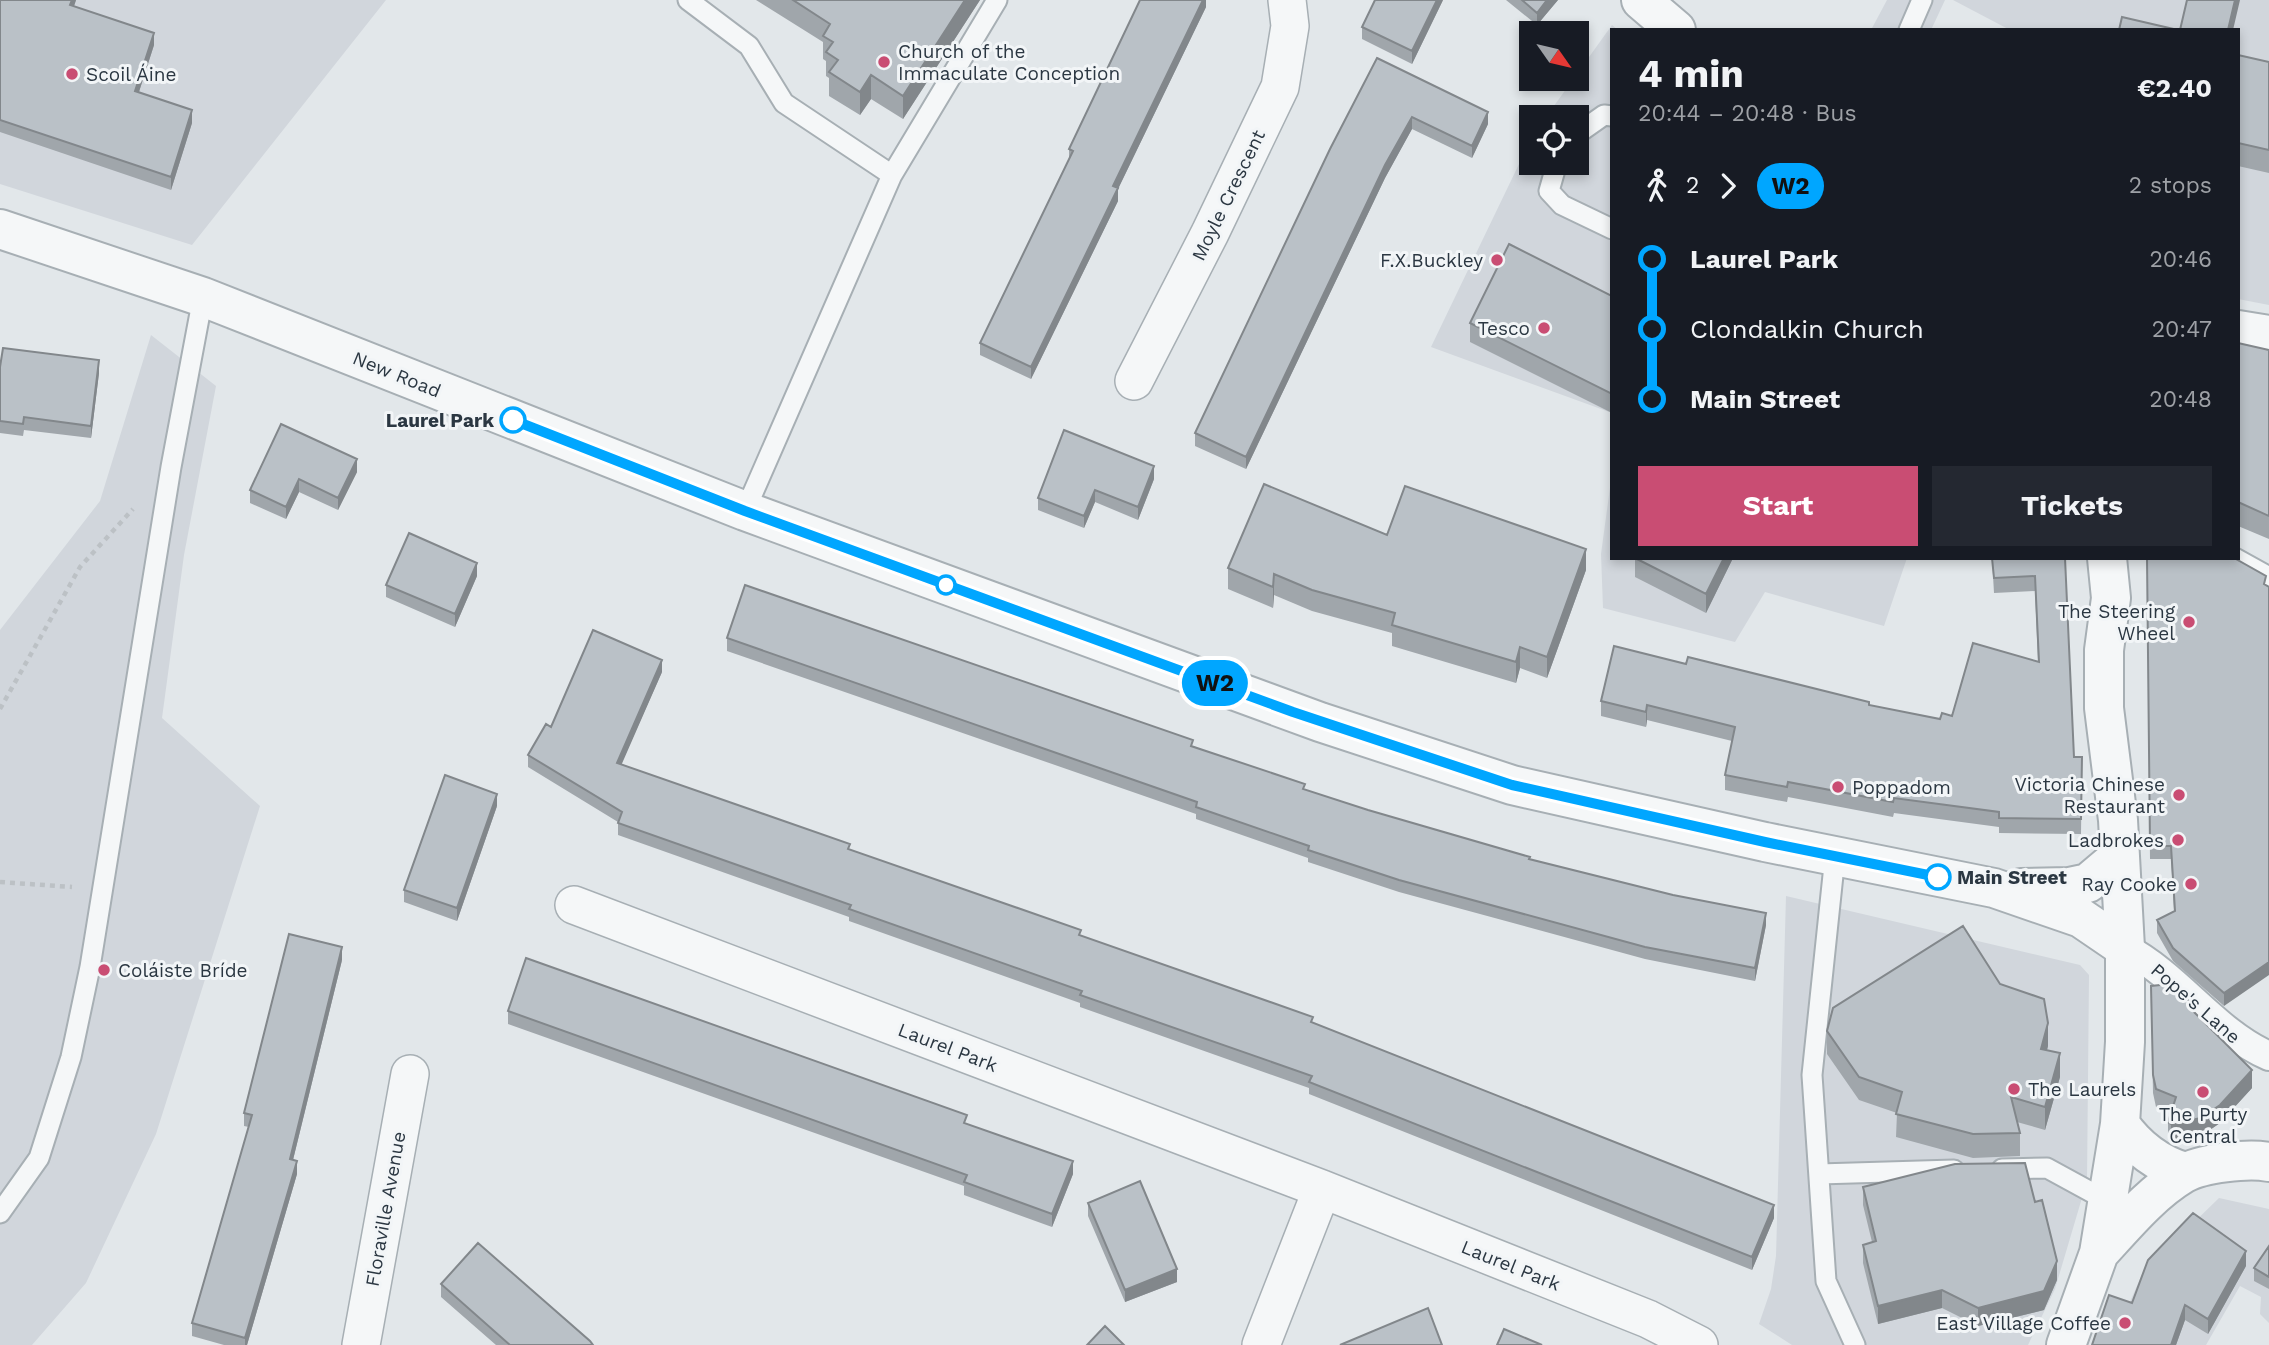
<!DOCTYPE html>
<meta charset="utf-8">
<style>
body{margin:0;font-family:"Work Sans",sans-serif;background:#242831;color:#f1f3f6;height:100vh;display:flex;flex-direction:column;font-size:26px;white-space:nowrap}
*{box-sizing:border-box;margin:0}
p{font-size:23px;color:#9ea1a6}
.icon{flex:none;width:38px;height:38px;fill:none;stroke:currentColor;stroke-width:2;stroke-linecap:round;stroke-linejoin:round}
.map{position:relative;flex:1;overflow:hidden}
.panel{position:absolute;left:1610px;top:28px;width:630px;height:532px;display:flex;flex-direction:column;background:#171b24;border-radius:0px;box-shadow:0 4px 10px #0003}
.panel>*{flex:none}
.badge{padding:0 14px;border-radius:23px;font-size:24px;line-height:46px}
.needle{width:46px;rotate:124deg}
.buttons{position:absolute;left:1519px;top:21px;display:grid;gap:14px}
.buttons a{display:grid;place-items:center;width:70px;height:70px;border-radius:0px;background:#171b24;box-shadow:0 4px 10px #0003;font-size:35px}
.map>.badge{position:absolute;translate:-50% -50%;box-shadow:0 0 0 4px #fff}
.legs{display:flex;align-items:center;gap:10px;height:77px;padding:0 28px;font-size:23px}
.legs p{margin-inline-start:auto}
.headline{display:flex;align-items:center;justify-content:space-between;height:119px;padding:0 28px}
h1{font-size:38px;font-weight:700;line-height:52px}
.primary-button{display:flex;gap:14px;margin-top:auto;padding:14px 28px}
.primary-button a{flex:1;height:80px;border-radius:0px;background:#c94d73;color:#fff;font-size:28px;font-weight:700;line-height:80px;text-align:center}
.primary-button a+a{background:#242831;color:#f1f3f6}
ul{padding:0 28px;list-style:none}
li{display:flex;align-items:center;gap:24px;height:70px;font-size:26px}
li i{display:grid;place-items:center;width:10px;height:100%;margin:0 9px;background:currentColor}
li i::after{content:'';width:18px;height:18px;margin:-9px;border:5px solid;border-radius:50%;background:#171b24}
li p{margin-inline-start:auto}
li:first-child i{background:linear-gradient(#0000 50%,currentColor 0)}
li:last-child i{background:linear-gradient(currentColor 50%,#0000 0)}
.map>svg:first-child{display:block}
.built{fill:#d1d6dc}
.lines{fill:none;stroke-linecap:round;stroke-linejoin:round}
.service-casing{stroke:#a7afb4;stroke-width:23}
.pedestrian-casing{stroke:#a7afb4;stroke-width:32}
.minor-casing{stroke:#a7afb4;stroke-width:40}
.tertiary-casing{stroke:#a7afb4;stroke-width:42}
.path{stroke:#bcc1c5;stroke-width:4.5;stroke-dasharray:5 5;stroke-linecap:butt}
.service{stroke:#f5f7f8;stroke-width:19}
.pedestrian{stroke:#f5f7f8;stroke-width:28}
.minor{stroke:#f5f7f8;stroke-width:37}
.tertiary{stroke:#f5f7f8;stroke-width:38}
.wall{fill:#a0a6ab}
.shaded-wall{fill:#82878b}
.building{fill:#bac1c7;stroke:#82878b;stroke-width:2}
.line-1-casing{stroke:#fff;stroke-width:16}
.line-1{stroke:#00a6ff;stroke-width:10}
.poi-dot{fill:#c94d73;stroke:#f2f5f7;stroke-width:2.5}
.stop-1-dot{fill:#fff;stroke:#00a6ff;stroke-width:3.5}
.labels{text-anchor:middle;stroke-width:6;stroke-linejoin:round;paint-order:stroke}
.poi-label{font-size:19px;fill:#2b3742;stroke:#f2f5f7;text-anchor:end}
.street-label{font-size:19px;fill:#2b3742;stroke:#f2f5f7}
.stop-label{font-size:19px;font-weight:bold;fill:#2b3742;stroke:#f2f5f7;text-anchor:end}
</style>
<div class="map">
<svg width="2269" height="1345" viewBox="0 0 2269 1345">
<rect width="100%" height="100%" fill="#e2e7ea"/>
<!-- built -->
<path class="built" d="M 0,0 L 386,0 L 192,245 L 0,184 Z
M 1887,0 L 1945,0 L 1931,30 L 1871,30 Z
M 1953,0 L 2269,0 L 2269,305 L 2238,299 L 2238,30 L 2010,30 Z
M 1612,25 L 1618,30 L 1612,30 L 1612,413 L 1431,347 L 1531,139 L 1531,163 L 1577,163 L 1577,117 L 1546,117 Z
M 151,335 L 216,386 L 184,555 L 162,718 L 260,806 L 156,1134 L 86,1283 L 32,1345 L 0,1345 L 0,630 L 100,501 Z
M 1612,473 L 1612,558 L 1907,558 L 1884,626 L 1765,592 L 1735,642 L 1603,608 L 1601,554 Z
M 1786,896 L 2080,965 L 2089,975 L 2087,1181 L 2055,1289 L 2028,1345 L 1792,1345 L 1759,1324 L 1771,1289 L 1776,1256 Z
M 2219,1198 L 2269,1209 L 2269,1323 L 2260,1314 L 2261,1297 L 2240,1286 L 2206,1345 L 2111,1345 L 2143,1272 Z"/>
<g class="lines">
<!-- service casing -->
<g class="service-casing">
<path id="service" d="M 688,0 L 749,46 L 784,103 L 892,175 L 745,511
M 1909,30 L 1922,0
M 1577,134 L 1604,115 L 1612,116
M 1557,163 L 1549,191 L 1562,205 L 1612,229
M 892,175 L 997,0
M 2235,558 L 2269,577
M 1835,856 L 1812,1075 L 1826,1281 L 1855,1345
M 2002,1169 L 2047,1168 L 2113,1204
M 1819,1174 L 1954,1170
M 0,1213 L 39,1158 L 71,1057 L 90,967 L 171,467 L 203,297"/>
</g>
<!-- pedestrian casing -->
<g class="pedestrian-casing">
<path id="pedestrian" d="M 2125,948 C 2180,977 2214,1032 2269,1056"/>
</g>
<!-- minor casing -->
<g class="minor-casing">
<path id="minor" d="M 1134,381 L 1210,233 L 1280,87 L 1290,26 L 1287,0
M 574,905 L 1322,1189 L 1648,1319 L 1699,1345
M 361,1345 L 410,1074
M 1261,1345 L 1322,1189"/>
</g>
<!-- tertiary casing -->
<g class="tertiary-casing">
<path id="tertiary" d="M 1641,0 L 1676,30
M 0,229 L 203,297 L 745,511 L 1320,722 L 1512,785 L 1765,842 L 1994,888 L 2081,918 L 2125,948
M 2238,330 L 2269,335
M 2021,888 L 2069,887 L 2088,883 L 2120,856
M 2120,1124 C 2136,1147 2158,1164 2185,1172
M 2099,1253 C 2124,1226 2151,1193 2183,1174 C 2201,1163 2249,1158 2269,1162
M 2066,1345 L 2099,1253 L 2120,1124 L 2125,1042 L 2125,948 L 2118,820 L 2104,708 L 2104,650 L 2111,598 L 2107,558"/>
</g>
<!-- path -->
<path class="path" d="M 0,709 L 80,567 L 133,509
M 0,882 L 72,887"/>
<!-- service -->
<use href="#service" class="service"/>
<!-- pedestrian -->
<use href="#pedestrian" class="pedestrian"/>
<!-- minor -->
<use href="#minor" class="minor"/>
<!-- tertiary -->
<use href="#tertiary" class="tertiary"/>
</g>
<!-- wall -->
<path class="wall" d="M 0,0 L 76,0 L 74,6 L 154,45 L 139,92 L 192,123 L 171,190 L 0,132 Z
M 756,0 L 980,0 L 903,119 L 871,99 L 860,115 L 829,96 L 829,78 L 826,76 L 826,61 L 823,59 L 823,42 Z
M 1206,0 L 1206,7 L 1118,189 L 1118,201 L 1031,379 L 980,355 L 980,343 L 1069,160 L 1069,149 Z
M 1443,0 L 1412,64 L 1362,39 L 1362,27 Z
M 1506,0 L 1558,0 L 1537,25 Z
M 2238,55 L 2269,62 L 2269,173 L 2238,166 Z
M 1377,58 L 1488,124 L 1472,158 L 1412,129 L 1385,178 L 1246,469 L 1195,446 L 1195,433 Z
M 1612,296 L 1612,413 L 1470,342 L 1470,323 Z
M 2238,343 L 2269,350 L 2269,539 L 2238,526 Z
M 0,367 L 99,373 L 91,438 L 24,430 L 23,436 L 0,433 Z
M 357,459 L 357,472 L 338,510 L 299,492 L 286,519 L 250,503 L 250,490 Z
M 1154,479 L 1138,520 L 1095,502 L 1084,528 L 1038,510 L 1038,498 Z
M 1387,535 L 1586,570 L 1547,678 L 1520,668 L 1516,683 L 1392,646 L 1392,633 L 1312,611 L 1274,595 L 1273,608 L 1228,589 L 1228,568 Z
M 1635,558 L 1733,558 L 1706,613 L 1635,577 Z
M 1992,558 L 2065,558 L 2074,757 L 2082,757 L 2081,834 L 1999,833 L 1999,827 L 1894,813 L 1893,817 L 1788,797 L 1787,802 L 1725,790 L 1725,775 L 1732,741 L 1647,720 L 1646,727 L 1601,716 L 1601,701 L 1686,664 L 1869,705 L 1940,719 L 1952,716 L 2038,662 L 2035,591 L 1994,593 Z
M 2147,558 L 2234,558 L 2224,1006 L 2173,961 L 2157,933 L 2157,920 L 2174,911 L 2171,859 L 2150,859 Z
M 477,576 L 455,627 L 386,597 L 386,585 Z
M 727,638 L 1193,746 L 1305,790 L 1368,810 L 1530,860 L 1766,925 L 1755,981 L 1645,959 L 1399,892 L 1308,862 L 1308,858 L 1196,819 L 1196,814 L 727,651 Z
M 662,672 L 621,764 L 1313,1023 L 1774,1218 L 1752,1270 L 1309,1094 L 1309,1088 L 1080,1007 L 1080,1003 L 849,921 L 849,917 L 618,835 L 618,822 L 528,767 L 528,755 L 551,727 Z
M 497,806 L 457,921 L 404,902 L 404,890 Z
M 342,960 L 293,1160 L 297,1174 L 247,1345 L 224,1345 L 192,1336 L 192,1323 L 249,1127 L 244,1126 L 244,1113 Z
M 2000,984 L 2048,1046 L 2047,1050 L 2060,1077 L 2045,1130 L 2017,1122 L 2020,1133 L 2020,1156 L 1973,1158 L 1896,1137 L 1897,1113 L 1859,1100 L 1827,1054 L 1827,1031 Z
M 2151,986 L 2196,1014 L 2252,1088 L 2220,1123 L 2201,1136 L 2171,1142 L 2168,1140 L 2168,1122 L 2171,1113 L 2156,1107 L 2153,1093 Z
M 508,1011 L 967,1124 L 1073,1174 L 1052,1227 L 964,1195 L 964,1186 L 508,1024 Z
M 1863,1187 L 2035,1202 L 2057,1280 L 2044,1310 L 1978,1326 L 1942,1308 L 1878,1324 L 1863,1263 L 1863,1245 L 1872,1242 L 1863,1205 Z
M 1088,1203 L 1177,1282 L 1125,1302 L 1088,1216 Z
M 2269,1246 L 2269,1289 L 2254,1281 L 2254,1268 Z
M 2246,1266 L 2208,1334 L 2185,1320 L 2176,1345 L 2092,1345 L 2132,1303 Z
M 441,1284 L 593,1345 L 496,1345 L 441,1297 Z"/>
<!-- shaded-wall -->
<path class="shaded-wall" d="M 72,0 L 76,0 L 70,18 L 70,5 Z
M 965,0 L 980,0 L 903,119 L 903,96 Z
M 1203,0 L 1206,0 L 1206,7 L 1118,189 L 1118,201 L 1031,379 L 1031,367 L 1113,186 Z
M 1437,0 L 1443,0 L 1412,64 L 1412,51 Z
M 1547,0 L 1558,0 L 1537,25 L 1537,13 Z
M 2235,0 L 2240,0 L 2233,30 L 2228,30 Z
M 154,33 L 154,45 L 135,104 L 135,91 Z
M 871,75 L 871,99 L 860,115 L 860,92 Z
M 192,110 L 192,123 L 171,190 L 171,177 Z
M 1488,112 L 1488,124 L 1472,158 L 1472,146 Z
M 1412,117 L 1412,129 L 1385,178 L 1246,469 L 1246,457 L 1385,165 Z
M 99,360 L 99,373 L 91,438 L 91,426 Z
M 357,459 L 357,472 L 338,510 L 338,498 Z
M 1154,466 L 1154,479 L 1138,520 L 1138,507 Z
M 299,479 L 299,492 L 286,519 L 286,507 Z
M 1095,490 L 1095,502 L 1084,528 L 1084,516 Z
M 1586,549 L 1586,570 L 1547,678 L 1547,657 Z
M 1724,558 L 1733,558 L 1706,613 L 1706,594 Z
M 477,563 L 477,576 L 455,627 L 455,614 Z
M 1274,574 L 1274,595 L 1273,608 L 1273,587 Z
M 1520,647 L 1520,668 L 1516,683 L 1516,662 Z
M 662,660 L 662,672 L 617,775 L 617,763 Z
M 1647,705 L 1647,720 L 1646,727 L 1646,712 Z
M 497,794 L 497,806 L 457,921 L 457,908 Z
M 1766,913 L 1766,925 L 1755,981 L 1755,968 Z
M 342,947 L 342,960 L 290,1172 L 290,1159 Z
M 2269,962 L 2269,975 L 2224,1006 L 2224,993 Z
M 2048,1023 L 2048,1046 L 2041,1072 L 2041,1049 Z
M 2060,1053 L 2060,1077 L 2045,1130 L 2045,1107 Z
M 2252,1070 L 2252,1088 L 2220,1123 L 2201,1136 L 2171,1142 L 2171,1124 Z
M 297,1161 L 297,1174 L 247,1345 L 245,1345 L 245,1338 Z
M 1073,1161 L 1073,1174 L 1052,1227 L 1052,1214 Z
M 1774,1205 L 1774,1218 L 1752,1270 L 1752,1257 Z
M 2246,1251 L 2246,1266 L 2208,1334 L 2208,1319 Z
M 2057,1261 L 2057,1280 L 2044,1310 L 1978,1326 L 1978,1308 Z
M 1177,1269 L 1177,1282 L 1125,1302 L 1125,1290 Z
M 1942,1290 L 1942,1308 L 1878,1324 L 1878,1306 Z
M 2185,1305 L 2185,1320 L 2176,1345 L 2171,1345 Z"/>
<!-- building -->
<path class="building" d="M 0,0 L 72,0 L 70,5 L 154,33 L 135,91 L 192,110 L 171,177 L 0,120 Z
M 793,0 L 965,0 L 903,96 L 871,75 L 860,92 L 829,72 L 838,60 L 826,52 L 833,42 L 823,36 L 830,24 Z
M 1140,0 L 1203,0 L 1113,186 L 1118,188 L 1031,367 L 980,343 L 1073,151 L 1069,149 Z
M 1375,0 L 1437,0 L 1412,51 L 1362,27 Z
M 1522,0 L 1547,0 L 1537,13 Z
M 2187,0 L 2235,0 L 2228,30 L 2180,30 Z
M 2122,17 L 2178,30 L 2119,30 Z
M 2238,55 L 2269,62 L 2269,150 L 2238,143 Z
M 1377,58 L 1488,112 L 1472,146 L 1412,117 L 1385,165 L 1246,457 L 1195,433 L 1330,149 Z
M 1509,244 L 1612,296 L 1612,394 L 1470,323 Z
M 2238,343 L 2269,350 L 2269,516 L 2238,502 Z
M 3,348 L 99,360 L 91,426 L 24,417 L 23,424 L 0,421 L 0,367 Z
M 281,424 L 357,459 L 338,498 L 299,479 L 286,507 L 250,490 Z
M 1064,430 L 1154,466 L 1138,507 L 1095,490 L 1084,516 L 1038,498 Z
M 1264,484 L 1387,535 L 1405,486 L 1586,549 L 1547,657 L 1520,647 L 1516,662 L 1392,625 L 1395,613 L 1312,590 L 1274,574 L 1273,587 L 1228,568 Z
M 409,533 L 477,563 L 455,614 L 386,585 Z
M 1635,558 L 1724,558 L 1706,594 Z
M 1992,558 L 2065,558 L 2074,757 L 2082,757 L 2081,819 L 1999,818 L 1999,812 L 1894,798 L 1893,802 L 1788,782 L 1787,787 L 1725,775 L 1735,727 L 1647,705 L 1646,712 L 1601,701 L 1614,646 L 1686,664 L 1688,657 L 1869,702 L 1869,705 L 1940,719 L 1942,713 L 1952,716 L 1973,643 L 2039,662 L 2035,576 L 1994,578 Z
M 2147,558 L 2234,558 L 2266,576 L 2264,584 L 2269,587 L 2269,962 L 2224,993 L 2173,948 L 2157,920 L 2175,911 L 2171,846 L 2150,846 Z
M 745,585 L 1193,740 L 1191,746 L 1305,784 L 1303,789 L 1368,810 L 1530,857 L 1529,859 L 1673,895 L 1766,913 L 1755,968 L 1645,947 L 1399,880 L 1308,850 L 1309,846 L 1196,807 L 1197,802 L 727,638 Z
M 593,630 L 662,660 L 617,763 L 850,844 L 848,849 L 1081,930 L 1079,935 L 1313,1017 L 1311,1022 L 1774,1205 L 1752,1257 L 1309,1082 L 1312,1076 L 1080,995 L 1082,991 L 849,909 L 851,905 L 618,823 L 622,812 L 528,755 L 546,724 L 551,727 Z
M 445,775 L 497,794 L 457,908 L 404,890 Z
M 1963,926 L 2000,984 L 2044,999 L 2048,1023 L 2041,1049 L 2060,1053 L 2045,1107 L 2011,1097 L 2020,1133 L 1973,1134 L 1896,1114 L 1902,1092 L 1859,1077 L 1827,1031 L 1833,1008 Z
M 289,934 L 342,947 L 290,1159 L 297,1161 L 245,1338 L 192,1323 L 252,1115 L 244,1113 Z
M 526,958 L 967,1115 L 964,1123 L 1073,1161 L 1052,1214 L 964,1182 L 967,1175 L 508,1011 Z
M 2170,984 L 2196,1007 L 2192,1010 L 2252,1070 L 2220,1105 L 2201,1118 L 2171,1124 L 2168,1122 L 2176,1097 L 2156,1089 L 2153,1075 L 2151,986 Z
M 2025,1163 L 2035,1202 L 2042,1200 L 2057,1261 L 2044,1291 L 1978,1308 L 1942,1290 L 1878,1306 L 1863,1245 L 1876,1241 L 1863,1187 L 1955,1164 Z
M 1140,1181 L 1177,1269 L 1125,1290 L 1088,1203 Z
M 2193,1213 L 2246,1251 L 2208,1319 L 2185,1305 L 2171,1345 L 2092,1345 L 2109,1295 L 2132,1303 L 2148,1260 Z
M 478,1243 L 590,1341 L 593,1345 L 510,1345 L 441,1284 Z
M 2269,1246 L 2269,1277 L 2254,1268 Z
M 1428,1308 L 1442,1345 L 1340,1345 Z
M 1105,1326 L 1124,1345 L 1087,1345 Z
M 1504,1329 L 1542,1345 L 1497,1345 Z"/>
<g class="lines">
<!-- line-1 casing -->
<g class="line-1-casing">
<path id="line-1" d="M 513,420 L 745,511 L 1293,712 L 1512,785 L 1765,842 L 1938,877"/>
</g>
<!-- line-1 -->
<use href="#line-1" class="line-1"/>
</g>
<!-- markers -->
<g class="poi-dot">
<circle cx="884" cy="62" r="7"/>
<circle cx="72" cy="74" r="7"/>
<circle cx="1497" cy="260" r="7"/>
<circle cx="1544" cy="328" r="7"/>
<circle cx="2189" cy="622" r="7"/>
<circle cx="1838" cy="787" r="7"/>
<circle cx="2179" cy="795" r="7"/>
<circle cx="2178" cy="840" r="7"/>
<circle cx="2191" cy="884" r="7"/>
<circle cx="104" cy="970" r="7"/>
<circle cx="2014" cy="1089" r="7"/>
<circle cx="2203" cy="1092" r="7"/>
<circle cx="2125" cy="1323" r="7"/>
</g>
<g class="stop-1-dot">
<circle cx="513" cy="420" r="12"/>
<circle cx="946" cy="585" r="9"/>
<circle cx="1938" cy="877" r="12"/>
</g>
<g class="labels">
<!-- poi labels -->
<g class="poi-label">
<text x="898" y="58" text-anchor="start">Church of the<tspan x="898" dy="22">Immaculate Conception</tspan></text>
<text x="86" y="81" text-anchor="start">Scoil Áine</text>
<text x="1483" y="267">F.X.Buckley</text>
<text x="1530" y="335">Tesco</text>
<text x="2175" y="618">The Steering<tspan x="2175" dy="22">Wheel</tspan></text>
<text x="2165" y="791">Victoria Chinese<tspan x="2165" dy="22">Restaurant</tspan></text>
<text x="1852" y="794" text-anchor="start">Poppadom</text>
<text x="2164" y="847">Ladbrokes</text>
<text x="2177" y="891">Ray Cooke</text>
<text x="118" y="977" text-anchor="start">Coláiste Bríde</text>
<text x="2028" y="1096" text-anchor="start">The Laurels</text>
<text x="2203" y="1121" text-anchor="middle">The Purty<tspan x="2203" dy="22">Central</tspan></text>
<text x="2111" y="1330">East Village Coffee</text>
</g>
<!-- street labels -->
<g class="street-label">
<text transform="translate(1228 195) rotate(-64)" y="7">Moyle Crescent</text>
<text transform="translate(397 374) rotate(22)" y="7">New Road</text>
<text transform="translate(2196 1003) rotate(41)" y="7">Pope's Lane</text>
<text transform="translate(948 1047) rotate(21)" y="7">Laurel Park</text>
<text transform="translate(385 1209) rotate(-80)" y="7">Floraville Avenue</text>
<text transform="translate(1511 1265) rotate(22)" y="7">Laurel Park</text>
</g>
<!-- stop labels -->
<g class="stop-label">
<text x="494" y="427">Laurel Park</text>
<text x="1957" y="884" text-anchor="start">Main Street</text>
</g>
</g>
</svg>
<div class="buttons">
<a><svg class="needle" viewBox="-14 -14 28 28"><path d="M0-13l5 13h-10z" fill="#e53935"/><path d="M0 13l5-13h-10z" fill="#9ea1a6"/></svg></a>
<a><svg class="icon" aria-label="locate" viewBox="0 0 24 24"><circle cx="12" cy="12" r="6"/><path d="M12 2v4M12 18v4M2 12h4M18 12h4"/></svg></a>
</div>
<b class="badge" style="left:1215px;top:683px;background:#00a6ff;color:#111">W2</b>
<section class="panel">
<div class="headline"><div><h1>4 min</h1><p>20:44 – 20:48 · Bus</p></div><b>€2.40</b></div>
<div class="legs"><svg class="icon" aria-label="walk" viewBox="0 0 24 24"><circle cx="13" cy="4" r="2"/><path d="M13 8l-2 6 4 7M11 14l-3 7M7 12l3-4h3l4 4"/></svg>2<svg class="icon" aria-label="forward" viewBox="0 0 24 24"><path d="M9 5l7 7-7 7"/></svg><b class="badge" style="background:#00a6ff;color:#111">W2</b><p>2 stops</p></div>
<ul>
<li><i style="color:#00a6ff"></i><b>Laurel Park</b><p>20:46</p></li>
<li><i style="color:#00a6ff"></i><span>Clondalkin Church</span><p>20:47</p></li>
<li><i style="color:#00a6ff"></i><b>Main Street</b><p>20:48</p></li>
</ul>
<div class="primary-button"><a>Start</a><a>Tickets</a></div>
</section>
</div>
